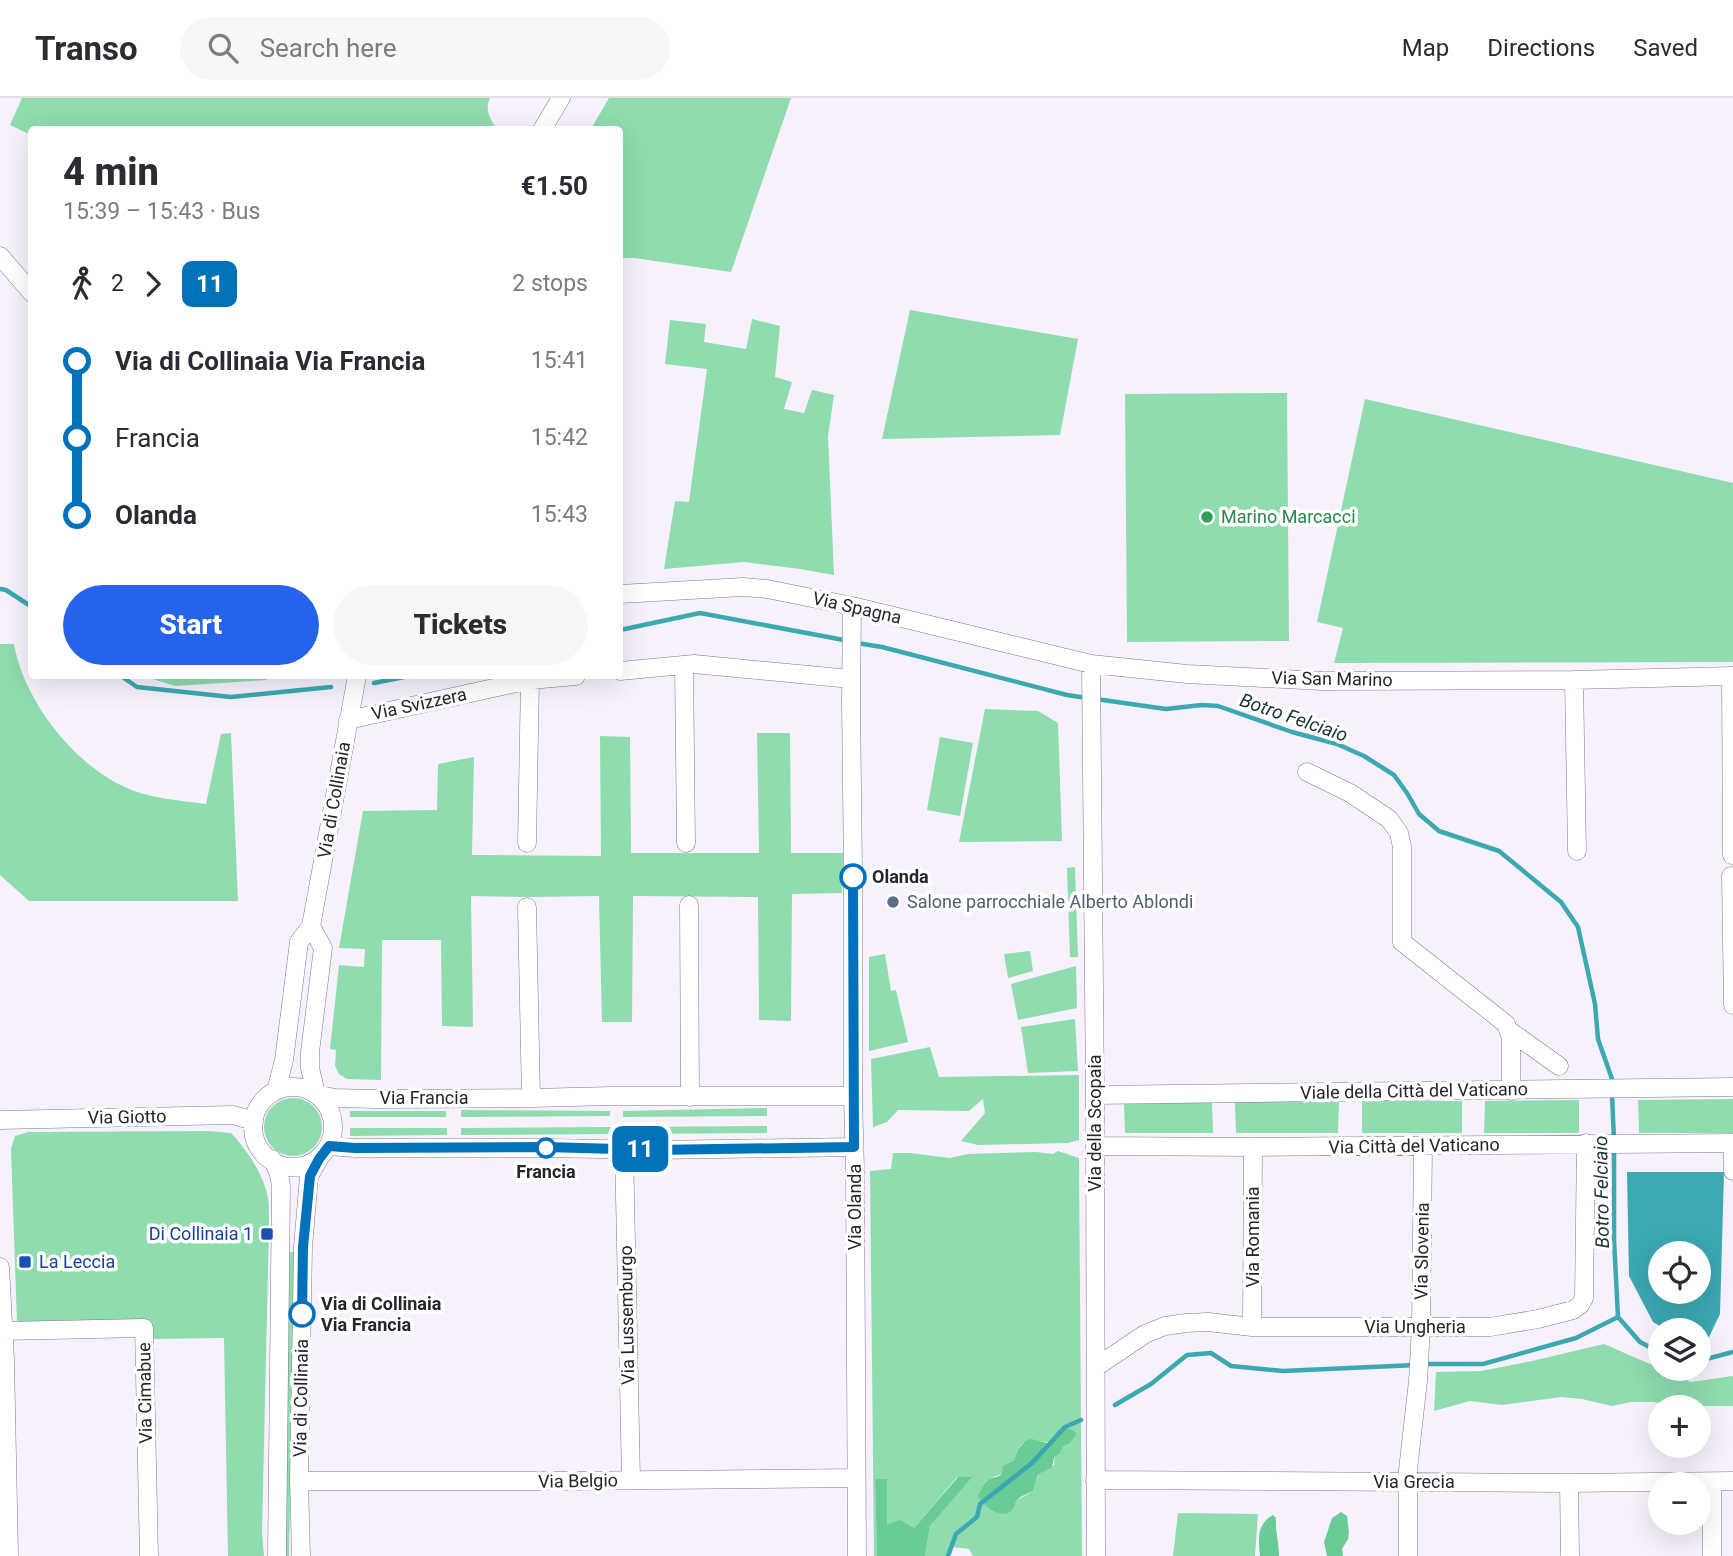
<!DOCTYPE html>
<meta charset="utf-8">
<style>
body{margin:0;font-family:Roboto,sans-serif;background:#f7f7f7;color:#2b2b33;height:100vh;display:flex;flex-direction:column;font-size:26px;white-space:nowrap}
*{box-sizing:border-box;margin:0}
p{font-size:23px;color:#7c7c81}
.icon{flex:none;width:38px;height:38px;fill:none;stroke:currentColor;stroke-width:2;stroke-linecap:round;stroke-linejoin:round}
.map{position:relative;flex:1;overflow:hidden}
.details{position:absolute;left:28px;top:28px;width:595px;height:553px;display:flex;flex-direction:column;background:#fff;border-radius:7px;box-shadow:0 7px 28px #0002}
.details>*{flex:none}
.badge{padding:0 14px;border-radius:10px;font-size:24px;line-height:46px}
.fabs{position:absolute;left:1648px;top:1143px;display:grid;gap:14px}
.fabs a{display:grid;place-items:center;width:63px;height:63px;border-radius:50%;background:#fff;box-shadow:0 7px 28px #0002;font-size:35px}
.map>.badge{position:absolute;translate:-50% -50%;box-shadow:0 0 0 4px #fff}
.legs{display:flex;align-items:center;gap:10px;height:77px;padding:0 35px;font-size:23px}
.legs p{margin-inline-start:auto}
.overview{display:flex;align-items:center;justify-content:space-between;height:119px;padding:0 35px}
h1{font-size:38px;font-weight:800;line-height:52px}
.button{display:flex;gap:14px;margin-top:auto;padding:14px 35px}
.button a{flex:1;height:80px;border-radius:42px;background:#2563eb;color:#fff;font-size:28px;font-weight:800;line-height:80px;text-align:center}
.button a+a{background:#f7f7f7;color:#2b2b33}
ul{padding:0 35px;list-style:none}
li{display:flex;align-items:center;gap:24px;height:77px;font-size:26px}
li i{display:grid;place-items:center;width:10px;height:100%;margin:0 9px;background:currentColor}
li i::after{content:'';width:18px;height:18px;margin:-9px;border:5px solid;border-radius:50%;background:#fff}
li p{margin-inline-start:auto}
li:first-child i{background:linear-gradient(#0000 50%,currentColor 0)}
li:last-child i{background:linear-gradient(currentColor 50%,#0000 0)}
header{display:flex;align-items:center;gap:42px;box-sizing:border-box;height:98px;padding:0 35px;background:#fff;border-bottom:2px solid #e1e1e2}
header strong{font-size:33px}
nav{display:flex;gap:38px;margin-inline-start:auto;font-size:24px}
.search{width:490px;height:63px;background:#f7f7f7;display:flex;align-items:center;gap:18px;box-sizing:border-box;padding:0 24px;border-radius:38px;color:#7c7c81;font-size:26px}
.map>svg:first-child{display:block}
.green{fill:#8fdcae;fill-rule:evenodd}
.forest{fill:#69cb95}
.water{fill:#3ba8b2;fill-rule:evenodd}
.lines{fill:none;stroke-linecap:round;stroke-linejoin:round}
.stream{stroke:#3ba8b2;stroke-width:4.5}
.minor-casing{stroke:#80788a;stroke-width:19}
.minor{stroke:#fff;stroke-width:18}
.line-1-casing{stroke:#fff;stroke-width:16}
.line-1{stroke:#0072bc;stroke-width:10}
.leisure-dot{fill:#2e9e5b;stroke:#fff;stroke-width:2.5}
.stop-1-dot{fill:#fff;stroke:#0072bc;stroke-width:3.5}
.service-dot{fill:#5c6f8a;stroke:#fff;stroke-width:2.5}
.transit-dot{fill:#1a4fb4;stroke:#fff;stroke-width:2.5}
.labels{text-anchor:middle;stroke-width:7;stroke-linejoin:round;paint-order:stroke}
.leisure-label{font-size:18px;fill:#27864d;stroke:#fff;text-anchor:start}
.street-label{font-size:18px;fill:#27232b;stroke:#fff}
.stop-label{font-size:18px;font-weight:bold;fill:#27232b;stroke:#fff;text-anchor:start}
.service-label{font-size:18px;fill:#4e5e75;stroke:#fff;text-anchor:start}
.transit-label{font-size:18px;fill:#164399;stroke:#fff;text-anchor:end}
.water-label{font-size:19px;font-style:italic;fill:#1b3335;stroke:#fff}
</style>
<header>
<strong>Transo</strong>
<div class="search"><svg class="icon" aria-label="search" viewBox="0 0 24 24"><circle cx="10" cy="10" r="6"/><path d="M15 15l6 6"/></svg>Search here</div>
<nav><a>Map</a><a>Directions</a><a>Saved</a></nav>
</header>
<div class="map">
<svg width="1733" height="1458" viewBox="0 0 1733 1458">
<rect width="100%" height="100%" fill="#f6f1fd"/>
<!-- green -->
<path class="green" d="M 22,0 L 490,0 C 484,11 491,23 497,31 L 32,32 L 31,37 L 10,27 Z
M 609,0 L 791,0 L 731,174 L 634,160 L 620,160 L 620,32 L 591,31 Z
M 910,212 L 1078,241 L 1060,337 L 882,341 Z
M 752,221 L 780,228 L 775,279 L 792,284 L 784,311 L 804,315 L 812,292 L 834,297 L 828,338 L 834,477 L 800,471 L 744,464 L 664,471 L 675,403 L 689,404 L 707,271 L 665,266 L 670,222 L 706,226 L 704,244 L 746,251 Z
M 1287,295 L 1289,543 L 1127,544 L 1125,296 Z
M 1365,301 L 1733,385 L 1733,564 L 1334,565 L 1343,530 L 1317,524 Z
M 0,546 L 14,546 C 24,603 74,667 127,690 C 149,700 183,703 206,706 L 221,636 L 231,635 L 238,803 L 29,803 L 0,777 Z
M 143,578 L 267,578 L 267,582 L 175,588 Z
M 985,611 L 1038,613 L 1058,625 L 1062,743 L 959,744 Z
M 757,635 L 790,635 L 791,755 L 843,755 L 842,795 L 792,796 L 791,923 L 759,922 L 758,799 L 633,798 L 632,924 L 602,924 L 599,798 L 527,799 L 471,798 L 473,929 L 442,928 L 441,842 L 382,842 L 381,982 L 347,981 L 339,976 L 335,968 L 336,952 L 330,951 L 339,867 L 364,869 L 365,851 L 339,850 L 363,713 L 437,712 L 438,666 L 474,659 L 472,757 L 601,758 L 600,638 L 630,639 L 631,755 L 759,755 Z
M 940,639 L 973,645 L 960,718 L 927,712 Z
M 1075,769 L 1078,859 L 1070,859 L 1067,770 Z
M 1030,853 L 1033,873 L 1008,880 L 1004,856 Z
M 885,856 L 891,893 L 896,892 L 908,944 L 869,953 L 869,859 Z
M 1076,868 L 1077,910 L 1018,922 L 1011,886 Z
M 1075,921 L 1078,973 L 1028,975 L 1021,929 Z
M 930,949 L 939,979 L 1079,977 L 1079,1042 L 1068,1045 L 978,1047 L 961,1043 L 985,1015 L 983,1001 L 969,1013 L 898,1012 L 887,1024 L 873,1029 L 871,961 Z
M264 1029a29 29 0 1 1 58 0a29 29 0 1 1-58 0Z
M 1733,1001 L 1733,1035 L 1639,1035 L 1638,1002 Z
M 1579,1002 L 1579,1035 L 1484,1035 L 1485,1003 Z
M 1339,1003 L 1338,1035 L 1236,1035 L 1235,1004 Z
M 1362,1003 L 1462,1003 L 1462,1035 L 1362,1035 Z
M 1124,1004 L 1212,1004 L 1213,1035 L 1125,1035 Z
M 767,1010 L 767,1018 L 623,1019 L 623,1013 Z
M 461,1012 L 610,1013 L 610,1018 L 461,1019 Z
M 350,1013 L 446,1013 L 446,1019 L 350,1019 Z
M 767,1028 L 767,1035 L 623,1036 L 623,1029 Z
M 611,1029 L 611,1036 L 461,1037 L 461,1030 Z
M 350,1030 L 447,1030 L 447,1037 L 350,1038 Z
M 207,1033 L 231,1035 C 247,1052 264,1077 268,1100 C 269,1109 269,1119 269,1129 L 262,1434 L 264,1458 L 228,1458 L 224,1240 L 152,1241 L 150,1223 L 17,1225 L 11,1051 L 15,1038 L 28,1034 Z
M 1058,1053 L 1079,1060 L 1082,1458 L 973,1458 L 969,1451 L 953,1449 L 948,1458 L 925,1458 L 930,1428 L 971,1379 L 957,1379 L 914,1430 L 887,1428 L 887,1381 L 875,1381 L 877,1458 L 874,1458 L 870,1073 L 891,1071 L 893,1055 L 910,1055 L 950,1060 L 968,1056 L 1036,1054 L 1053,1056 ZM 1056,1335 L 1054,1367 L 1050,1371 L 1040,1374 L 1030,1395 L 1017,1402 L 1013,1411 L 979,1395 C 982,1391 985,1383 990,1381 C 1001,1374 1001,1381 1006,1366 L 1014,1362 C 1026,1333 1027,1344 1050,1344 Z
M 289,1154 L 295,1154 L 289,1458 L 284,1458 Z
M 1604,1246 L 1691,1284 L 1733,1278 L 1733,1308 L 1677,1308 L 1654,1304 L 1631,1304 L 1612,1308 L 1582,1301 L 1561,1299 L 1502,1307 L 1470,1303 L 1434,1313 L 1436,1274 L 1481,1273 L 1532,1263 Z
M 1178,1415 L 1258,1416 L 1255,1458 L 1173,1458 Z"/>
<!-- forest -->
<path class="forest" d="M 1070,1331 L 1075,1334 L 1076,1337 L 1070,1345 L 1063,1348 L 1059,1356 L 1054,1359 L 1052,1370 C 1033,1378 1040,1374 1033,1392 C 1029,1396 1022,1397 1018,1401 C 1015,1404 1015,1409 1012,1412 C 1002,1423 983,1408 978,1398 C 980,1393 983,1387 987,1383 C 996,1376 1002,1383 1003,1368 L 1014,1362 L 1018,1352 L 1025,1343 L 1031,1341 L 1047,1345 L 1050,1344 L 1058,1332 Z
M 958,1379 L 972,1379 L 930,1428 L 925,1458 L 877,1458 L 875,1381 L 887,1381 L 887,1427 L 900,1422 L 914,1430 Z
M 1341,1414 L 1347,1418 L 1349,1435 L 1348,1441 L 1342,1451 L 1343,1458 L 1327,1458 L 1324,1444 L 1332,1420 Z
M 1273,1417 L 1276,1420 C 1275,1433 1279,1444 1279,1458 L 1260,1458 C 1258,1442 1257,1425 1273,1417 Z"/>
<!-- water -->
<path class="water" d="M 1627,1074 L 1724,1074 L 1720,1216 L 1707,1243 L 1699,1243 L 1699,1232 L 1667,1232 L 1653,1224 L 1629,1178 ZM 1661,1155 L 1699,1155 L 1699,1194 L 1661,1194 Z"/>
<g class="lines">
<!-- stream -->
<path class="stream" d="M 0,491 L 6,492 L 32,509
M 620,532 L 700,515 L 849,543
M 857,545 L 882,549 L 1067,597 L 1087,600
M 121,578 L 137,589 L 231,599 L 331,589
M 374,585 L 409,578
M 1096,601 L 1166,611 L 1202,607 L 1218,608 L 1292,634 L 1337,646 L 1364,658 L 1394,677 L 1407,695 L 1419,716 L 1439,733 L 1499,753 L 1561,804 L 1578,829 L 1595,906 L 1598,941 L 1612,981 L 1612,987
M 1612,996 L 1614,1043
M 1614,1052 L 1614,1142 L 1618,1219 L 1640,1244 L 1661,1255
M 1699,1263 L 1733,1254
M 1424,1266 L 1483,1266 L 1576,1240 L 1618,1219
M 1115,1307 L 1151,1286 L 1187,1257 L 1211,1255 L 1231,1268 L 1283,1273 L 1416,1267
M 948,1458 L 956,1436 L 977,1419 L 980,1406 L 1032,1365 L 1065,1329 L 1081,1322"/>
<!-- minor casing -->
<g class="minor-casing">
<path id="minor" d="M 542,32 L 561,0
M 0,158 L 32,195
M 620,496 L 743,489 L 767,491 L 852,508 L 1091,566 L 1187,576 L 1323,583 L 1574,582 L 1733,578
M 852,508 L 851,603 L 853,774 L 853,998 L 855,1072 L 857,1458
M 1091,566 L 1095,997 L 1096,1458
M 684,567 L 686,745
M 620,573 L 694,566 L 851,581
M 1731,578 L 1732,757
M 1574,582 L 1577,753
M 348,622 L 530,582 L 576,578
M 1307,674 L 1350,695 L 1389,721 L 1399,735 L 1402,749 L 1402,844 L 1506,926 L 1511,940 L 1511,993
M 527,745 L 530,582
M 1731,778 L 1733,907
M 689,807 L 690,999
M 527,809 L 531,1000
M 311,828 L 323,850 L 310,954 L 310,970 L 316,996
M 1510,933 L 1559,968
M253 1029a40 40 0 1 1 80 0a40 40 0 1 1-80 0Z
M 276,993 L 284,962 L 299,844 L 311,828 L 357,578
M 316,996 L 334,1000 L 377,1001 L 531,1000 L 612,998 L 853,998
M 1095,997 L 1733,989
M 0,1022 L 233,1017 L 254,1023
M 1733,1045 L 1733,1073
M 329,1048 L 355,1050 L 545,1050 L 654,1052 L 854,1049
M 1095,1048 L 1253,1049 L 1733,1045
M 624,1051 L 631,1382
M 272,1061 L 279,1076 L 281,1088 L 277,1458
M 0,1169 L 5,1262 L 9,1458
M 1252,1229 L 1253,1049
M 3,1233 L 144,1230 L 149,1458
M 1096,1269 L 1145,1236 L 1165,1228 L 1186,1225 L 1208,1224 L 1252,1229 L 1490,1229 L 1538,1221 L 1573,1212 L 1580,1207 L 1584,1200 L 1586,1045
M 1095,1382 L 1569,1385 L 1733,1383
M 299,1383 L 560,1383 L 856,1380
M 1712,1384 L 1712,1458
M 1569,1385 L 1570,1458
M 301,1458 L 299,1383 L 303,1149 L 309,1078 L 319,1061
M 1408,1458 L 1408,1372 L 1418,1283 L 1421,1229 L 1423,1048"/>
</g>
<!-- minor -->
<use href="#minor" class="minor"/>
</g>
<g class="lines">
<!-- line-1 casing -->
<g class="line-1-casing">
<path id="line-1" d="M 302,1216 L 303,1149 L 310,1078 L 319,1061 L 329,1048 L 355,1050 L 545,1049 L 654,1052 L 854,1049 L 853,779"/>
</g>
<!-- line-1 -->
<use href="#line-1" class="line-1"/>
</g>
<!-- markers -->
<circle class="leisure-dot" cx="1207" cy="419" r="7"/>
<g class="stop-1-dot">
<circle cx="853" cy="779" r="12"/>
<circle cx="546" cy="1050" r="9"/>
<circle cx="302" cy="1216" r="12"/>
</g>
<circle class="service-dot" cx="893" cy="804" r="7"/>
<g class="transit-dot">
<rect x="260" y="1129" width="14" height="14" rx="3.5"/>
<rect x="18" y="1157" width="14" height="14" rx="3.5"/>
</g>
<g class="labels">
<!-- leisure labels -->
<g class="leisure-label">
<text x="1221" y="425">Marino Marcacci</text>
</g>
<!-- street labels -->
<g class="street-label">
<text transform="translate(857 510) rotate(13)" y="6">Via Spagna</text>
<text transform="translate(1332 581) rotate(1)" y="6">Via San Marino</text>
<text transform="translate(419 606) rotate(-12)" y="6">Via Svizzera</text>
<text transform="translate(334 702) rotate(-80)" y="6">Via di Collinaia</text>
<text transform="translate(1414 993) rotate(-1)" y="6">Viale della Città del Vaticano</text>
<text x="424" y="1006">Via Francia</text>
<text transform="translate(127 1019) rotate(-1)" y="6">Via Giotto</text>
<text transform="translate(1095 1025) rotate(-90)" y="6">Via della Scopaia</text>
<text transform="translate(1414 1048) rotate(-1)" y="6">Via Città del Vaticano</text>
<text transform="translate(855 1109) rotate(-90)" y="6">Via Olanda</text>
<text transform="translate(1253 1139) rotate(-90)" y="6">Via Romania</text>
<text transform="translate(1422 1153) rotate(-89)" y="6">Via Slovenia</text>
<text transform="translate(627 1217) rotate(-91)" y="6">Via Lussemburgo</text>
<text x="1415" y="1235">Via Ungheria</text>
<text transform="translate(145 1295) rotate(-91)" y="6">Via Cimabue</text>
<text transform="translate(301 1300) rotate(-89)" y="6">Via di Collinaia</text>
<text transform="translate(578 1383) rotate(-1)" y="6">Via Belgio</text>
<text x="1414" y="1390">Via Grecia</text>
</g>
<!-- stop labels -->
<g class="stop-label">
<text x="872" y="785">Olanda</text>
<text x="546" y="1080" text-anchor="middle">Francia</text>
<text x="321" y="1212">Via di Collinaia<tspan x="321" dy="21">Via Francia</tspan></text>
</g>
<!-- service labels -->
<g class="service-label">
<text x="907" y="810">Salone parrocchiale Alberto Ablondi</text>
</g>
<!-- transit labels -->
<g class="transit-label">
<text x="253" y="1142">Di Collinaia 1</text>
<text x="39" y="1170" text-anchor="start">La Leccia</text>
</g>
<!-- water labels -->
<g class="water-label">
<text transform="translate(1294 619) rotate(19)" y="7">Botro Felciaio</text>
<text transform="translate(1601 1094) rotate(-91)" y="7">Botro Felciaio</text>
</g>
</g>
</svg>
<div class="fabs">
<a><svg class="icon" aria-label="locate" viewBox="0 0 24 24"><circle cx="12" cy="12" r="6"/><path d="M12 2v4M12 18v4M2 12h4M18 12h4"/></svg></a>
<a><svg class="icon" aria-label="layers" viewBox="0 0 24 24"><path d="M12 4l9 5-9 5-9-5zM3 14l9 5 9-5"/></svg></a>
<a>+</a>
<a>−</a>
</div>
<b class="badge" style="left:640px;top:1051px;background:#0072bc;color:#fff">11</b>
<section class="details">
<div class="overview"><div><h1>4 min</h1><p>15:39 – 15:43 · Bus</p></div><b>€1.50</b></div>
<div class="legs"><svg class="icon" aria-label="walk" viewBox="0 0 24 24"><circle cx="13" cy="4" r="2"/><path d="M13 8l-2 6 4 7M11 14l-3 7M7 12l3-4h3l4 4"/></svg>2<svg class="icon" aria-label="forward" viewBox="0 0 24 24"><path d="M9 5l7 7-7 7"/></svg><b class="badge" style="background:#0072bc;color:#fff">11</b><p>2 stops</p></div>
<ul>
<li><i style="color:#0072bc"></i><b>Via di Collinaia Via Francia</b><p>15:41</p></li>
<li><i style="color:#0072bc"></i><span>Francia</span><p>15:42</p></li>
<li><i style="color:#0072bc"></i><b>Olanda</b><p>15:43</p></li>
</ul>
<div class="button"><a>Start</a><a>Tickets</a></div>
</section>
</div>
